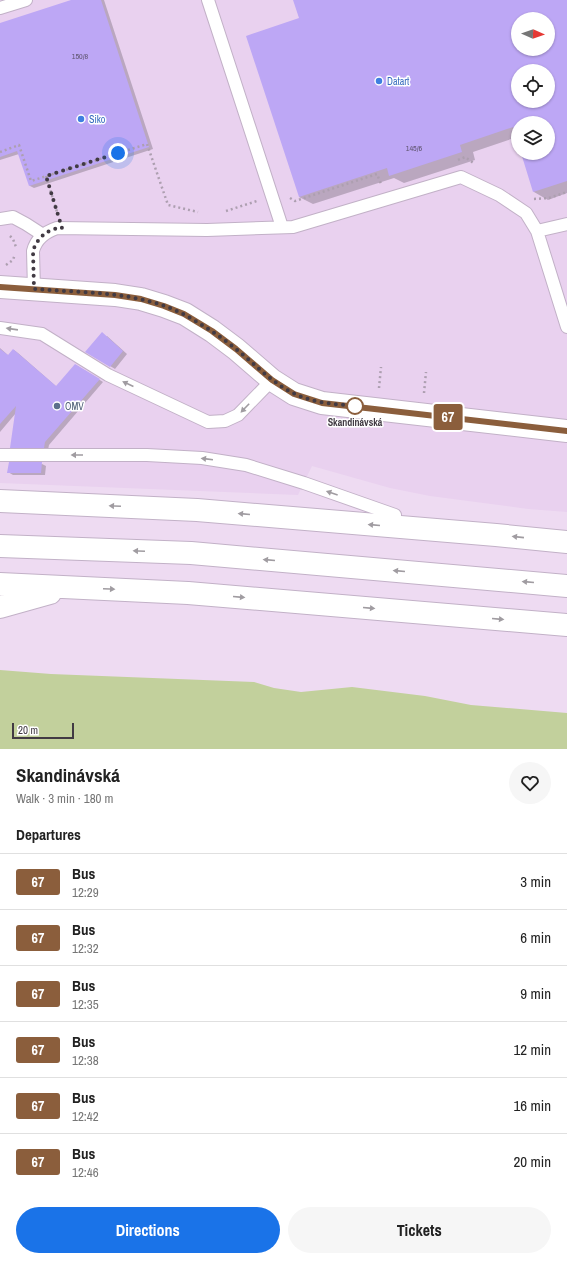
<!DOCTYPE html>
<meta charset="utf-8">
<style>
body{margin:0;font-family:"Archivo Narrow",sans-serif;background:#f6f6f6;color:#222;height:100vh;display:flex;flex-direction:column;font-size:15px;white-space:nowrap}
*{box-sizing:border-box;margin:0}
p{font-size:13px;color:#767676}
.icon{flex:none;width:22px;height:22px;fill:none;stroke:currentColor;stroke-width:2;stroke-linecap:round;stroke-linejoin:round}
.map{position:relative;height:749px;overflow:hidden}
.panel{display:flex;flex-direction:column;background:#fff;flex:1}
.panel>*{flex:none}
.badge{padding:0 8px;border-radius:3px;font-size:14px;line-height:26px}
.needle{width:26px;rotate:92deg}
.fabs{position:absolute;left:511px;top:12px;display:grid;gap:8px}
.fabs a{display:grid;place-items:center;width:44px;height:44px;border-radius:50%;background:#fff;box-shadow:0 1px 3px #0004;font-size:20px}
.scale{position:absolute;left:12px;bottom:10px;width:62px;box-sizing:border-box;padding-left:4px;border:2px solid #413a43;border-top:0;font-size:11px;line-height:14px;white-space:nowrap;color:#413a43;-webkit-text-stroke:3px #fff;paint-order:stroke}
.you{position:absolute;width:20px;height:20px;margin:-10px;border:3px solid #fff;border-radius:50%;background:#1a73e8;box-shadow:0 0 0 6px #1a73e833}
.map>.badge{position:absolute;translate:-50% -50%;box-shadow:0 0 0 2px #fff}
h2{padding:0 16px;font-size:15px;line-height:36px}
.round{display:grid;place-items:center;flex:none;width:42px;height:42px;border-radius:21px;background:#f6f6f6}
.overview{display:flex;align-items:center;justify-content:space-between;height:68px;padding:0 16px}
h1{font-size:19px;font-weight:800;line-height:30px}
.button{display:flex;gap:8px;margin-top:auto;padding:8px 16px}
.button a{flex:1;height:46px;border-radius:24px;background:#1a73e8;color:#fff;font-size:16px;font-weight:800;line-height:46px;text-align:center}
.button a+a{background:#f6f6f6;color:#222}
ul{padding:0;list-style:none}
li{display:flex;align-items:center;gap:12px;height:56px;padding:0 16px;border-top:1px solid #e0e0e0}
li div{flex:1}
li b{display:block;font-size:15px}
li em{font-style:normal}
li .badge{min-width:44px;font-weight:700;text-align:center}
.map>svg:first-child{display:block}
.built{fill:#e9d1ef;fill-rule:evenodd}
.green{fill:#c2d09c}
.shadow{fill:#0003;fill-rule:evenodd}
.building{fill:#bda7f5;fill-rule:evenodd}
.lines{fill:none;stroke-linecap:round;stroke-linejoin:round}
.service-casing{stroke:#c2b1c7;stroke-width:14}
.minor-casing{stroke:#c2b1c7;stroke-width:24}
.motorway-casing{stroke:#c2b1c7;stroke-width:24}
.path{stroke:#ad9fb0;stroke-width:2.5;stroke-dasharray:2 3;stroke-linecap:butt}
.service{stroke:#fff;stroke-width:12}
.minor{stroke:#fff;stroke-width:22}
.motorway{stroke:#fff;stroke-width:22}
.oneway{fill:#a09ca1}
.line-casing{stroke:#fff;stroke-width:9}
.line{stroke:#8b5e3c;stroke-width:6}
.walk{stroke:#413a43;stroke-width:4;stroke-dasharray:0 7.2}
.shop-dot{fill:#3f7fe0;stroke:#fff;stroke-width:1.5}
.service-dot{fill:#5c6f8a;stroke:#fff;stroke-width:1.5}
.stop-dot{fill:#fff;stroke:#8b5e3c;stroke-width:2}
.labels{text-anchor:middle;stroke-width:3;stroke-linejoin:round;paint-order:stroke}
.number-label{font-size:8px;fill:#605570}
.shop-label{font-size:10px;fill:#366cbe;stroke:#fff;text-anchor:start}
.service-label{font-size:10px;fill:#4e5e75;stroke:#fff;text-anchor:start}
.stop-label{font-size:10px;font-weight:bold;fill:#413a43;stroke:#fff}
</style>
<div class="map">
<svg width="567" height="749" viewBox="0 0 567 749">
<rect width="100%" height="100%" fill="#eedbf2"/>
<!-- built -->
<path class="built" d="M 0,0 L 567,0 L 567,512 L 528,509 L 430,496 L 390,488 L 312,466 L 298,495 L 0,483 ZM 518,19 L 548,19 L 548,49 L 518,49 ZM 518,71 L 548,71 L 548,101 L 518,101 ZM 518,123 L 548,123 L 548,153 L 518,153 Z"/>
<!-- green -->
<path class="green" d="M 0,670 L 51,674 L 254,682 L 274,688 L 301,692 L 352,687 L 425,696 L 471,705 L 567,713 L 567,749 L 0,749 Z"/>
<!-- shadow -->
<path class="shadow" d="M 74,0 L 104,0 L 153,149 L 34,188 L 30,186 L 19,154 L 0,160 L 0,24 Z
M 294,0 L 567,0 L 567,193 L 548,200 L 534,192 L 522,153 L 548,153 L 548,123 L 518,123 L 518,139 L 517,137 L 473,152 L 475,160 L 404,183 L 394,178 L 313,204 L 299,197 L 300,19 ZM 518,19 L 548,19 L 548,49 L 518,49 ZM 518,71 L 548,71 L 548,101 L 518,101 Z
M 107,336 L 127,354 L 115,369 L 87,352 Z
M 0,348 L 9,356 L 14,350 L 18,353 L 57,387 L 76,365 L 103,382 L 49,445 L 48,450 L 16,450 L 11,447 L 16,413 L 0,432 Z
M 42,464 L 46,466 L 45,475 L 13,475 L 8,472 Z"/>
<!-- building -->
<path class="building" d="M 71,0 L 101,0 L 149,147 L 29,186 L 17,151 L 0,157 L 0,23 Z
M 293,0 L 567,0 L 567,181 L 533,192 L 521,153 L 548,153 L 548,123 L 518,123 L 518,143 L 513,127 L 460,145 L 462,152 L 389,176 L 387,168 L 299,197 L 246,36 L 299,18 ZM 518,19 L 548,19 L 548,49 L 518,49 ZM 518,71 L 548,71 L 548,101 L 518,101 Z
M 102,332 L 123,351 L 110,367 L 85,352 Z
M 0,349 L 8,355 L 13,349 L 56,386 L 75,364 L 100,379 L 45,442 L 44,448 L 10,448 L 16,406 L 0,424 Z
M 9,462 L 42,462 L 41,473 L 7,473 Z"/>
<g class="lines">
<!-- service casing -->
<g class="service-casing">
<path id="service" d="M 208,0 L 282,227
M 0,8 L 26,0
M 0,219 L 13,217 L 26,224 L 43,235
M 537,231 L 567,224
M 34,289 L 33,251 C 36,239 45,232 57,228 L 207,230 L 293,227 L 461,177 L 499,195 L 526,213 L 537,231 L 567,327
M 0,328 L 42,334 L 108,375 L 208,422 L 225,421 L 238,415 L 272,380
M 0,455 L 147,455 L 202,458 L 246,465 L 304,483 L 395,515"/>
</g>
<!-- minor casing -->
<g class="minor-casing">
<path id="minor" d="M 0,287 L 115,295 L 141,299 L 164,306 L 185,314 L 212,331 L 236,349 L 272,380 L 294,394 L 322,403 L 567,431"/>
</g>
<!-- motorway casing -->
<g class="motorway-casing">
<path id="motorway" d="M 0,501 L 197,510 L 496,535 L 567,542
M 0,546 L 191,553 L 567,586
M 0,584 L 188,593 L 567,625
M 0,607 L 50,593"/>
</g>
<!-- path -->
<path class="path" d="M 0,152 L 19,145 L 31,181 L 147,144 L 168,205 L 198,212
M 458,160 L 465,157 L 475,164
M 46,176 L 57,212
M 290,198 L 295,201 L 377,174 L 381,184
M 534,199 L 549,198 L 567,192
M 226,211 L 257,201
M 10,236 L 13,239 L 16,247
M 6,265 L 13,260 L 15,254
M 379,388 L 381,367
M 424,393 L 426,372"/>
<!-- service -->
<use href="#service" class="service"/>
<!-- minor -->
<use href="#minor" class="minor"/>
<!-- motorway -->
<use href="#motorway" class="motorway"/>
</g>
<!-- one-way arrows -->
<defs><path id="oneway-solid" d="M-6-.8H1V-3.2L6.5 0L1 3.2V.8H-6Z"/></defs>
<g class="oneway">
<use href="#oneway-solid" transform="translate(12 329) rotate(-172)"/>
<use href="#oneway-solid" transform="translate(128 384) rotate(-155)"/>
<use href="#oneway-solid" transform="translate(245 408) rotate(134)"/>
<use href="#oneway-solid" transform="translate(77 455) rotate(-180)"/>
<use href="#oneway-solid" transform="translate(207 459) rotate(-173)"/>
<use href="#oneway-solid" transform="translate(332 493) rotate(-161)"/>
<use href="#oneway-solid" transform="translate(115 506) rotate(-177)"/>
<use href="#oneway-solid" transform="translate(244 514) rotate(-175)"/>
<use href="#oneway-solid" transform="translate(374 525) rotate(-175)"/>
<use href="#oneway-solid" transform="translate(518 537) rotate(-174)"/>
<use href="#oneway-solid" transform="translate(139 551) rotate(-178)"/>
<use href="#oneway-solid" transform="translate(269 560) rotate(-175)"/>
<use href="#oneway-solid" transform="translate(399 571) rotate(-175)"/>
<use href="#oneway-solid" transform="translate(528 582) rotate(-175)"/>
<use href="#oneway-solid" transform="translate(109 589) rotate(3)"/>
<use href="#oneway-solid" transform="translate(239 597) rotate(5)"/>
<use href="#oneway-solid" transform="translate(369 608) rotate(5)"/>
<use href="#oneway-solid" transform="translate(498 619) rotate(5)"/>
</g>
<g class="lines">
<!-- line casing -->
<g class="line-casing">
<path id="line" d="M 0,287 L 115,295 L 141,299 L 164,306 L 184,314 L 212,331 L 236,349 L 272,380 L 294,394 L 322,403 L 567,431"/>
</g>
<!-- line -->
<use href="#line" class="line"/>
<!-- walk -->
<path class="walk" d="M 118,153 L 46,176 L 62,228 C 48,228 37,238 33,251 L 34,289 C 85,293 140,291 185,315 C 203,325 220,336 236,349 C 255,364 271,382 293,393 C 312,403 335,404 355,406"/>
</g>
<!-- markers -->
<g class="shop-dot">
<circle cx="379" cy="81" r="4"/>
<circle cx="81" cy="119" r="4"/>
</g>
<circle class="service-dot" cx="57" cy="406" r="4"/>
<circle class="stop-dot" cx="355" cy="406" r="8"/>
<g class="labels">
<!-- number labels -->
<g class="number-label">
<text x="80" y="59">150/8</text>
<text x="414" y="151">145/6</text>
</g>
<!-- shop labels -->
<g class="shop-label">
<text x="387" y="85">Datart</text>
<text x="89" y="123">Siko</text>
</g>
<!-- service labels -->
<g class="service-label">
<text x="65" y="410">OMV</text>
</g>
<!-- stop labels -->
<g class="stop-label">
<text x="355" y="426">Skandinávská</text>
</g>
</g>
</svg>
<div class="fabs">
<a><svg class="needle" viewBox="-14 -14 28 28"><path d="M0-13l5 13h-10z" fill="#e53935"/><path d="M0 13l5-13h-10z" fill="#767676"/></svg></a>
<a><svg class="icon" aria-label="locate" viewBox="0 0 24 24"><circle cx="12" cy="12" r="6"/><path d="M12 2v4M12 18v4M2 12h4M18 12h4"/></svg></a>
<a><svg class="icon" aria-label="layers" viewBox="0 0 24 24"><path d="M12 4l9 5-9 5-9-5zM3 14l9 5 9-5"/></svg></a>
</div>
<div class="scale">20 m</div>
<div class="you" style="left:118px;top:153px"></div>
<b class="badge" style="left:448px;top:417px;background:#8b5e3c;color:#fff">67</b>
</div>
<section class="panel">
<div class="overview"><div><h1>Skandinávská</h1><p>Walk · 3 min · 180 m</p></div><a class="round"><svg class="icon" aria-label="heart" viewBox="0 0 24 24"><path d="M12 20l-8-8c-3-5 5-10 8-4 3-6 11-1 8 4z"/></svg></a></div>
<h2>Departures</h2>
<ul>
<li><span class="badge" style="background:#8b5e3c;color:#fff">67</span><div><b>Bus</b><p>12:29</p></div><em>3 min</em></li>
<li><span class="badge" style="background:#8b5e3c;color:#fff">67</span><div><b>Bus</b><p>12:32</p></div><em>6 min</em></li>
<li><span class="badge" style="background:#8b5e3c;color:#fff">67</span><div><b>Bus</b><p>12:35</p></div><em>9 min</em></li>
<li><span class="badge" style="background:#8b5e3c;color:#fff">67</span><div><b>Bus</b><p>12:38</p></div><em>12 min</em></li>
<li><span class="badge" style="background:#8b5e3c;color:#fff">67</span><div><b>Bus</b><p>12:42</p></div><em>16 min</em></li>
<li><span class="badge" style="background:#8b5e3c;color:#fff">67</span><div><b>Bus</b><p>12:46</p></div><em>20 min</em></li>
</ul>
<div class="button"><a>Directions</a><a>Tickets</a></div>
</section>
